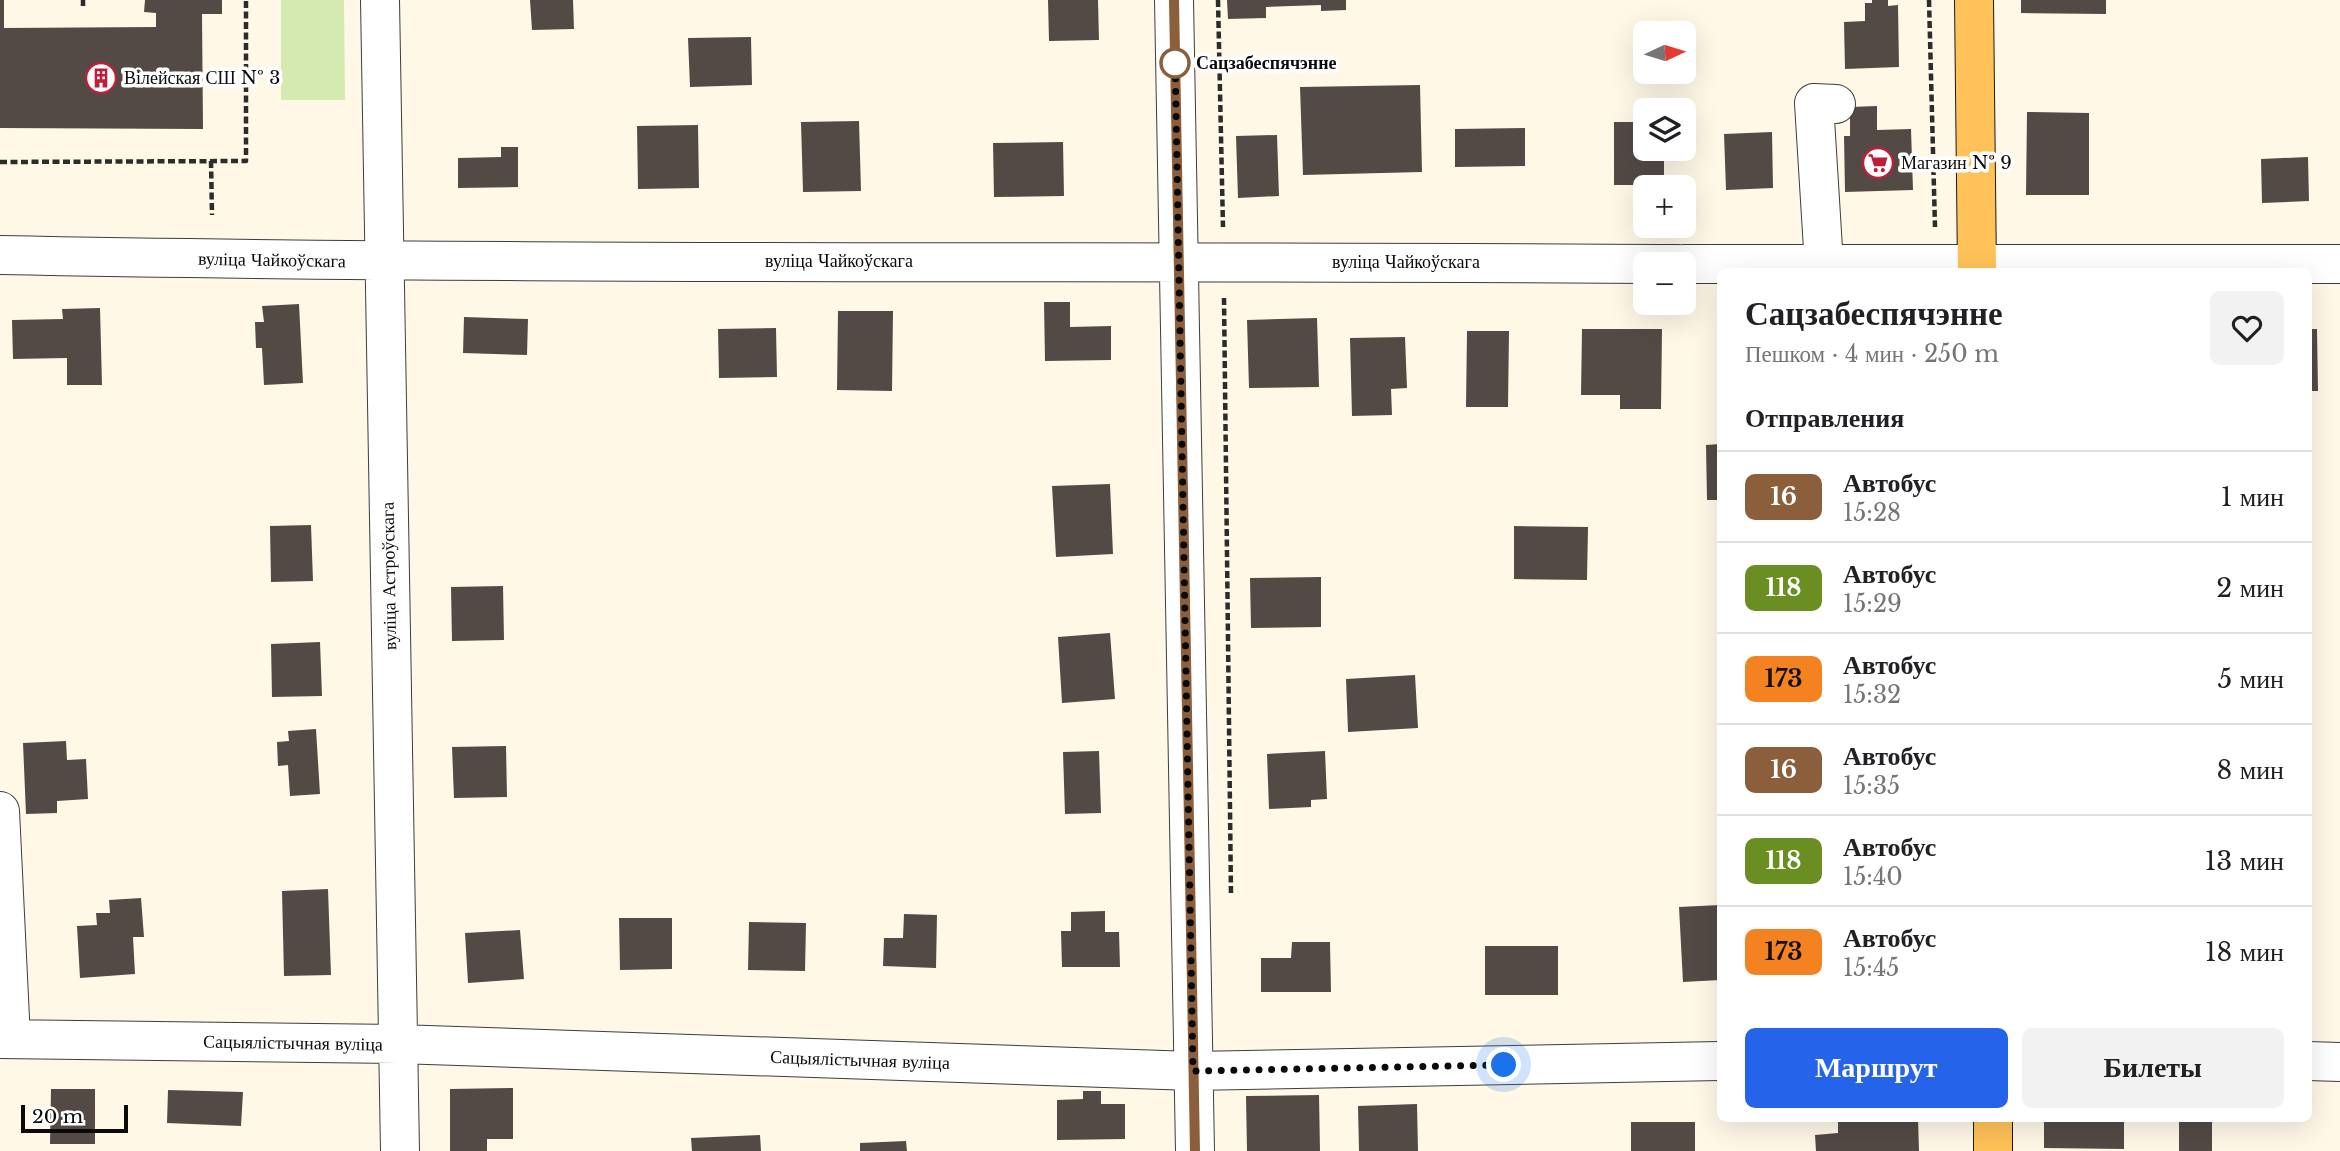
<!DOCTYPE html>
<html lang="ru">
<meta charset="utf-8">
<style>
body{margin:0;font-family:"Libre Baskerville",serif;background:#f2f2f2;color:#202124;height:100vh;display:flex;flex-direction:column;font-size:26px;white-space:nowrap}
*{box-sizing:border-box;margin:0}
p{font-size:23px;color:#757577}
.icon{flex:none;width:38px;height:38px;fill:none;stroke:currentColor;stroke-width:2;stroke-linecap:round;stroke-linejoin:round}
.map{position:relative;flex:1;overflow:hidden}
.side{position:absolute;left:1717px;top:268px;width:595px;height:854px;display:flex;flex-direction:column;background:#fff;border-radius:10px;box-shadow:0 7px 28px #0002}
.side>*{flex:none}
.badge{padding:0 14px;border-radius:10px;font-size:24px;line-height:46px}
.needle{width:46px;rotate:86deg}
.buttons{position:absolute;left:1633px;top:21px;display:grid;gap:14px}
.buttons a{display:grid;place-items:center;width:63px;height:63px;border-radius:10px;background:#fff;box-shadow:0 7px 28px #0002;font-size:35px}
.scale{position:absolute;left:21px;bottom:18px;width:107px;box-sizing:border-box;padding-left:7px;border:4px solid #0a0a0a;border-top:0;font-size:19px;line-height:24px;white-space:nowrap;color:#0a0a0a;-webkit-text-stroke:5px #fff;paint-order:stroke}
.you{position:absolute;width:35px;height:35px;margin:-18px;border:5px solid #fff;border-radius:50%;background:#1a73e8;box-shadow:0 0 0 10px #1a73e833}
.map>.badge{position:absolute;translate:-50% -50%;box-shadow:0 0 0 4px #fff}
h2{padding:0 28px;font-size:26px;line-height:63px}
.round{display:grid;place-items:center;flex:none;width:74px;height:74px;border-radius:10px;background:#f2f2f2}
.overview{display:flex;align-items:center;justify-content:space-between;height:119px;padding:0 28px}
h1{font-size:33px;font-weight:700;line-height:52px}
.button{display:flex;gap:14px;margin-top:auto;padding:14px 28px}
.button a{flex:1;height:80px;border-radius:10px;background:#2563eb;color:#fff;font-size:28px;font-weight:700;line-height:80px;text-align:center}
.button a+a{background:#f2f2f2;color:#202124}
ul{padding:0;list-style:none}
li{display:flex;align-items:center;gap:21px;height:91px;padding:0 28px;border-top:2px solid #e0e0e0}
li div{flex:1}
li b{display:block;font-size:26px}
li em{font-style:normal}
li .badge{min-width:77px;font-weight:700;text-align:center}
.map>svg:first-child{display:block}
.green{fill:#d5eab0}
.building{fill:#534a46}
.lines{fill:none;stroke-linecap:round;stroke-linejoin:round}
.minor-casing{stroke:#3d3d3d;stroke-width:40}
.major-casing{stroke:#1b1b1b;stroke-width:40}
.path{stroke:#2c2c2c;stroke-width:4.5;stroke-dasharray:7 3.5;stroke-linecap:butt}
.minor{stroke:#fff;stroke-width:38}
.major{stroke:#ffc258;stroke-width:38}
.line-casing{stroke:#fff;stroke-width:16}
.line{stroke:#8b5e3c;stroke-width:10}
.walk{stroke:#0a0a0a;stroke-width:7;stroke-dasharray:0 12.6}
.stop-dot{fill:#fff;stroke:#8b5e3c;stroke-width:3.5}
.labels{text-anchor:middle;stroke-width:7;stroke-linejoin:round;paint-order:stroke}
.stop-label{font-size:18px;font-weight:bold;fill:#0a0a0a;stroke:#fff;text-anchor:start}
.poi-label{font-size:18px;fill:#0a0a0a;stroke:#fff;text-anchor:start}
.street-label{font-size:18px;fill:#0a0a0a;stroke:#fff}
</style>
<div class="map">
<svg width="2340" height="1151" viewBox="0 0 2340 1151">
<rect width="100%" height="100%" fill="#fff8e7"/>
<!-- green -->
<path class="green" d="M 281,0 L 344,0 L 345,100 L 281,100 Z"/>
<!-- building -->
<path class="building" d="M 0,0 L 4,0 L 4,28 L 156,27 L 156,13 L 144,12 L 145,0 L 222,0 L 222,14 L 202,14 L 203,129 L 0,128 Z
M 530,0 L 573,0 L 574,29 L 532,30 Z
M 1048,0 L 1098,0 L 1099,40 L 1049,41 Z
M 1227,0 L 1346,0 L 1346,10 L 1321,11 L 1321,5 L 1266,7 L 1266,18 L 1228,19 Z
M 1872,0 L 1888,0 L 1888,6 L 1898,5 L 1899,67 L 1845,69 L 1844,22 L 1865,21 L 1865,3 L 1872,3 Z
M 2021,0 L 2106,0 L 2106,14 L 2021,13 Z
M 751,37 L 752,85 L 690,87 L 688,38 Z
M 1420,85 L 1422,172 L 1303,175 L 1300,87 Z
M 1877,106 L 1877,130 L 1911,129 L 1913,190 L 1845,192 L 1844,136 L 1850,136 L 1850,107 Z
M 2027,112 L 2089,113 L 2089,195 L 2026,195 Z
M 859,121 L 861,191 L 803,192 L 801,122 Z
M 1614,122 L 1645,122 L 1645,149 L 1664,149 L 1664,185 L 1614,185 Z
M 698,125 L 699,188 L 638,189 L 637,126 Z
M 1525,128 L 1525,166 L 1455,167 L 1455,129 Z
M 1772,132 L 1773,188 L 1726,190 L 1724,134 Z
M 1277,135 L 1279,196 L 1238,198 L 1236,136 Z
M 1063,142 L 1064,196 L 994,197 L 993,143 Z
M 501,147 L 518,147 L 518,187 L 458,188 L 458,158 L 501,157 Z
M 2308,157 L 2309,201 L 2262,203 L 2261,159 Z
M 1044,302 L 1070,302 L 1070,327 L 1111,326 L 1111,360 L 1045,361 Z
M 299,304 L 303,383 L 264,385 L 262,348 L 256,348 L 255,322 L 264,322 L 262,306 Z
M 100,308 L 102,385 L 67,385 L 67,358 L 13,359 L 12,320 L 63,319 L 62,309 Z
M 838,311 L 893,311 L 892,391 L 837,390 Z
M 464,317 L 528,319 L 527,355 L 463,353 Z
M 1317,318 L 1319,387 L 1249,388 L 1247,320 Z
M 776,328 L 777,377 L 719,378 L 718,329 Z
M 1582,329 L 1662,329 L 1661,409 L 1620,409 L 1620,395 L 1581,395 Z
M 2308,329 L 2317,329 L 2318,391 L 2308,391 Z
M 1467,331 L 1509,331 L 1508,407 L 1466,407 Z
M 1405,337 L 1407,388 L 1391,389 L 1392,415 L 1352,416 L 1350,338 Z
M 1720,444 L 1720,500 L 1707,500 L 1706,445 Z
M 1110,484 L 1113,554 L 1056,557 L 1052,486 Z
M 311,525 L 313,581 L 271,582 L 270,526 Z
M 1514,526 L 1588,527 L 1587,580 L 1514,579 Z
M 1321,577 L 1321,627 L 1251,628 L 1250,578 Z
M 503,586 L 504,640 L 452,641 L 451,587 Z
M 1110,633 L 1115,699 L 1062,703 L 1058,637 Z
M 320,642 L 322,696 L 272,697 L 271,644 Z
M 1415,675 L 1418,728 L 1348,732 L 1346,679 Z
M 316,729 L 320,794 L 290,796 L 288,765 L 278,766 L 277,742 L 289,741 L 288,731 Z
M 66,741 L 67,760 L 86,759 L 88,799 L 57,801 L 57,813 L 26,814 L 23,743 Z
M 506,746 L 507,797 L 454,798 L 452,747 Z
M 1099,751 L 1101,813 L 1065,814 L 1063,752 Z
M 1325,751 L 1327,799 L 1311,800 L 1311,807 L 1269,809 L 1267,754 Z
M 328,889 L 331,975 L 284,976 L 282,891 Z
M 141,898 L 144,937 L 133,937 L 135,974 L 80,978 L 77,926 L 97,925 L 96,913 L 110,913 L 109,900 Z
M 1720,905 L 1720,980 L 1683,982 L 1679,907 Z
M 1105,911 L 1105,932 L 1119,932 L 1120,967 L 1062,967 L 1061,931 L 1071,931 L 1071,912 Z
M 904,914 L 937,915 L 936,968 L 883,966 L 884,938 L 903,938 Z
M 619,918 L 672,918 L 672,969 L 620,970 Z
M 749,922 L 806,923 L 805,971 L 748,970 Z
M 520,930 L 524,979 L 468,983 L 465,933 Z
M 1292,942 L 1330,942 L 1331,992 L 1261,992 L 1261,958 L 1291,958 Z
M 1485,946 L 1558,946 L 1558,995 L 1485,995 Z
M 513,1088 L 513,1139 L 487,1139 L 487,1151 L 450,1151 L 450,1089 Z
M 51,1089 L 95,1089 L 95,1144 L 50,1144 Z
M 168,1090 L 243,1092 L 241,1126 L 167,1123 Z
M 1083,1091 L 1101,1091 L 1101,1104 L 1125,1104 L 1125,1139 L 1057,1140 L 1057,1100 L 1083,1099 Z
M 1319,1095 L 1320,1151 L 1247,1151 L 1246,1096 Z
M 1417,1104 L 1418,1151 L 1359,1151 L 1358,1106 Z
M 1838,1118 L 1918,1118 L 1919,1151 L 1816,1151 L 1815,1135 L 1838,1133 Z
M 2044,1118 L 2124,1118 L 2124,1149 L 2044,1148 Z
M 2179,1118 L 2212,1118 L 2212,1151 L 2179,1151 Z
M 1631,1122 L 1695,1122 L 1695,1151 L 1631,1151 Z
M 760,1135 L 761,1151 L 692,1151 L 691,1138 Z
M 906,1141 L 907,1151 L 860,1151 L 860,1143 Z"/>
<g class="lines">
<!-- minor casing -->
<g class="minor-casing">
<path id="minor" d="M 380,0 L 400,1151
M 1174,0 L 1195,1151
M 0,255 C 559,266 1119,260 1678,264
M 1684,264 L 2340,264
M 1824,265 L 1814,103 L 1836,104
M 0,811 L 11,1039
M 0,1039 L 398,1044 L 1193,1071 L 1720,1061
M 2308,1061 L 2340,1062"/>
</g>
<!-- major casing -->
<g class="major-casing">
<path id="major" d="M 1974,0 L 1977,271
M 1993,1118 L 1993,1151"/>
</g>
<!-- path -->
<path class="path" d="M 1218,0 L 1223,227
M 1929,0 L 1935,227
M 83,6 L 83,0
M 211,161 L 212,215
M 0,162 L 246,161 L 246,0
M 1224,298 L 1231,895"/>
<!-- minor -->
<use href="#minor" class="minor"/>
<!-- major -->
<use href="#major" class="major"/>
</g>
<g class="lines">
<!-- line casing -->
<g class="line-casing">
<path id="line" d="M 1174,0 L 1195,1151"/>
</g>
<!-- line -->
<use href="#line" class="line"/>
<!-- walk -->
<path class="walk" d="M 1175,63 L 1175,52 L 1193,1071 L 1504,1065"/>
</g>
<!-- icons -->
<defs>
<g id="building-ring" transform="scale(1.575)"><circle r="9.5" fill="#fff" stroke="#bf1e39" stroke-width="1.5"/><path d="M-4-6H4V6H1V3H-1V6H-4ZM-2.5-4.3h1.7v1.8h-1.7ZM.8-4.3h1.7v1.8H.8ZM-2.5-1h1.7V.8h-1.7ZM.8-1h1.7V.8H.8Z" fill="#bf1e39"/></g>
<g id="supermarket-ring" transform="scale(1.575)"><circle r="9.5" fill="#fff" stroke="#bf1e39" stroke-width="1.5"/><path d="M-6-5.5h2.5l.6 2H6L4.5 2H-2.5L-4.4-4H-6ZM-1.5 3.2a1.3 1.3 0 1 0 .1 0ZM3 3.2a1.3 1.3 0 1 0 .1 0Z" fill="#bf1e39"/></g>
</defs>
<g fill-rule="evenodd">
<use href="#building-ring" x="101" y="78"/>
<use href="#supermarket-ring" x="1878" y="163"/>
</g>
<!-- markers -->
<circle class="stop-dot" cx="1175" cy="63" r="14"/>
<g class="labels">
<!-- stop labels -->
<g class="stop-label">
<text x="1196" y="69">Сацзабеспячэнне</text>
</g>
<!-- poi labels -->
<g class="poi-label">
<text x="124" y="84">Вілейская СШ № 3</text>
<text x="1901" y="169">Магазин № 9</text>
</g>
<!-- street labels -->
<g class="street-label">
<text transform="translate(272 260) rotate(1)" y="6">вуліца Чайкоўскага</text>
<text x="839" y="267">вуліца Чайкоўскага</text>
<text x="1406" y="268">вуліца Чайкоўскага</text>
<text transform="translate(389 576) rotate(-91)" y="6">вуліца Астроўскага</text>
<text transform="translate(293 1043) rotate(1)" y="6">Сацыялістычная вуліца</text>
<text transform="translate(860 1060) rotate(2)" y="6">Сацыялістычная вуліца</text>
</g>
</g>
</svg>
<div class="buttons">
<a><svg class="needle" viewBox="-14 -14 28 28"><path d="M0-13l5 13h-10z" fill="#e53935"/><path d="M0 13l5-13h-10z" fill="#757577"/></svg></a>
<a><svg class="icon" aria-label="layers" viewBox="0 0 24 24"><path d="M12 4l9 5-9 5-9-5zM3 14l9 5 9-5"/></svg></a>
<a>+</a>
<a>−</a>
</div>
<div class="scale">20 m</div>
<div class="you" style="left:1504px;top:1065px"></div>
<section class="side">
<div class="overview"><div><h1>Сацзабеспячэнне</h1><p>Пешком · 4 мин · 250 m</p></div><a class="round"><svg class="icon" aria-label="heart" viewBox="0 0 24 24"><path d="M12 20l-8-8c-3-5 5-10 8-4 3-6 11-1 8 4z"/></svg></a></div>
<h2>Отправления</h2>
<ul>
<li><span class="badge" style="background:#8b5e3c;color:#fff">16</span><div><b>Автобус</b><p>15:28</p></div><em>1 мин</em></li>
<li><span class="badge" style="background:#6b8e23;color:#fff">118</span><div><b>Автобус</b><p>15:29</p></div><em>2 мин</em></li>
<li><span class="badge" style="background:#f58220;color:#111">173</span><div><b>Автобус</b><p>15:32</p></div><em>5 мин</em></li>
<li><span class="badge" style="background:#8b5e3c;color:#fff">16</span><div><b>Автобус</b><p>15:35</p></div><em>8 мин</em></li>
<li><span class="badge" style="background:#6b8e23;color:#fff">118</span><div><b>Автобус</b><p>15:40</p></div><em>13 мин</em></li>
<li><span class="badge" style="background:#f58220;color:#111">173</span><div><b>Автобус</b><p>15:45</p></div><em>18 мин</em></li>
</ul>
<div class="button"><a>Маршрут</a><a>Билеты</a></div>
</section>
</div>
